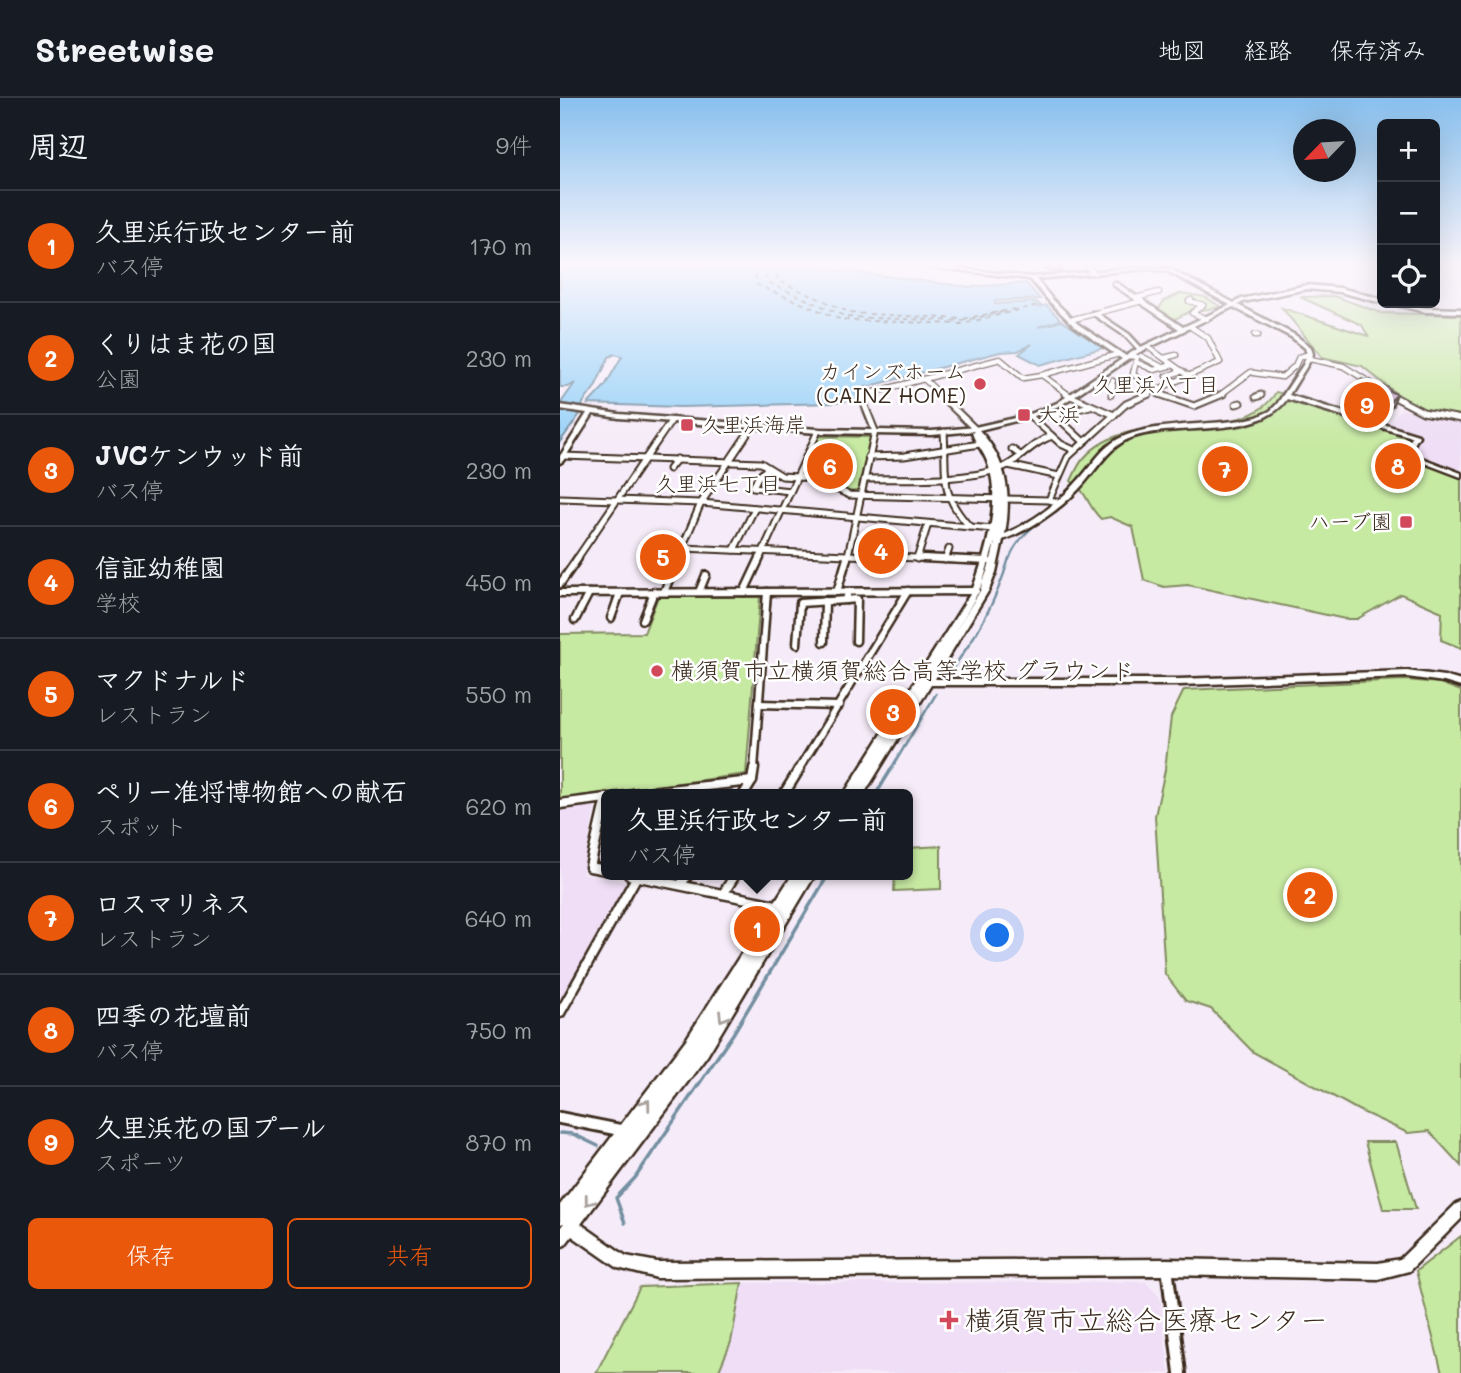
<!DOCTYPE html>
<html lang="ja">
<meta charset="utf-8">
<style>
body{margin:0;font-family:Mali,"Klee One",sans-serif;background:#20242c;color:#f1f3f6}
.controls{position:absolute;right:21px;top:21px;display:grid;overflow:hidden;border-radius:10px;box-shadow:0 7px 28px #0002}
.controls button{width:63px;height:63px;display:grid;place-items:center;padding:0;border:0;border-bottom:2px solid #363941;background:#171b24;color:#f1f3f6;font:35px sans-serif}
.compass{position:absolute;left:733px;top:21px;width:63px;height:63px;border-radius:50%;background:#171b24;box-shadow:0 7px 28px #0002;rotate:245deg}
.you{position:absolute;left:438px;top:838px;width:24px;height:24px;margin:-18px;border:5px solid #fff;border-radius:50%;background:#1a73e8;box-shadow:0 0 0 10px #1a73e833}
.badge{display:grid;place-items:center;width:46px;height:46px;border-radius:50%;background:#ea580c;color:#fff;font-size:23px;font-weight:700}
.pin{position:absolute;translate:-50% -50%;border:4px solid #fff;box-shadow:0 2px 7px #0006}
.popup{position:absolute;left:41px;top:691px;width:312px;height:91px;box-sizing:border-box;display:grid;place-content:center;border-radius:10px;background:#171b24;filter:drop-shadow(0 2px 5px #0005);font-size:23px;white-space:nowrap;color:#9ea1a6}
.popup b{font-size:26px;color:#f1f3f6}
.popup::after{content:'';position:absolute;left:50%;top:100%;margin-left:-14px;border:14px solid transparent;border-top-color:#171b24}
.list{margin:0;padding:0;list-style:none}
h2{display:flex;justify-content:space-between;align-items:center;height:91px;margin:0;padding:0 28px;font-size:30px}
h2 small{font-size:23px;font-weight:400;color:#9ea1a6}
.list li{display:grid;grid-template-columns:46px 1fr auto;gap:21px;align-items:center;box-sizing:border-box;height:112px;padding:0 28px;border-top:2px solid #363941}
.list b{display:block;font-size:26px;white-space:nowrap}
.list p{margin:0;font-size:23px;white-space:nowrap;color:#9ea1a6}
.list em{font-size:23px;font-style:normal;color:#9ea1a6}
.actions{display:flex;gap:14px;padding:21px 28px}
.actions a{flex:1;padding:16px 0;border:2px solid #ea580c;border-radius:10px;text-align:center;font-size:24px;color:#ea580c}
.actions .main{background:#ea580c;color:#fff}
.icon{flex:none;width:38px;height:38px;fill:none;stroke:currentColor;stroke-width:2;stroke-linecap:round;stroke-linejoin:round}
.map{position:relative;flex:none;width:901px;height:1275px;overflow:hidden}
header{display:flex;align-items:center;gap:42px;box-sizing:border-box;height:98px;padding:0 35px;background:#171b24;border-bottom:2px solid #363941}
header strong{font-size:33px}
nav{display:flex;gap:38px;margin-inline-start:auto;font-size:24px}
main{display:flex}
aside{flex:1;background:#171b24}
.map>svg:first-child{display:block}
.built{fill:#efdef5}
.green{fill:#c7eaa3;stroke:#818a60;stroke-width:2}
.water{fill:#98d2f8;stroke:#738fa1;stroke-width:2}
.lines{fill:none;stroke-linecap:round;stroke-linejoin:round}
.stream-far2{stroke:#738fa1;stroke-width:2}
.stream-far1{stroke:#738fa1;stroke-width:2.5}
.stream{stroke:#738fa1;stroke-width:3.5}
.ferry{stroke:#575c5f;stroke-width:2;stroke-dasharray:5 4.5;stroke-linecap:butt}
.street-far4-casing{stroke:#3b2a1e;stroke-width:7}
.street-far3-casing{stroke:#3b2a1e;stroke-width:9}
.street-far2-casing{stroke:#3b2a1e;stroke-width:11}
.street-far1-casing{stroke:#3b2a1e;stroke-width:13}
.street-casing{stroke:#3b2a1e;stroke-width:16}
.secondary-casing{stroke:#3b2a1e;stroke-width:5}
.street-far4{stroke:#fff;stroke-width:4.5}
.street-far3{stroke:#fff;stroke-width:5}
.street-far2{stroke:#fff;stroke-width:6}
.street-far1{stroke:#fff;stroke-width:8}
.street{stroke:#fff;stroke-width:10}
.secondary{fill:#fff;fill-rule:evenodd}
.wall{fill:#c1a4ca;stroke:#3b2a1e;stroke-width:2}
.shaded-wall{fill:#9d86a4;stroke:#3b2a1e;stroke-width:2}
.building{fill:#e0bfeb;stroke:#3b2a1e;stroke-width:2}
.oneway{stroke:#a79f9a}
.poi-dot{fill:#d1495b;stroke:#fff;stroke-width:2.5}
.labels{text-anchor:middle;stroke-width:5;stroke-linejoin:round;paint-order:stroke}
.far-poi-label{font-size:21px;fill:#3b2a1e;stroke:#fff;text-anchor:end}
.far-neighbourhood-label{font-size:21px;fill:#3b2a1e;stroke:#fff}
.poi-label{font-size:24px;fill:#3b2a1e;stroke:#fff;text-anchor:start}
.near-poi-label{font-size:28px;fill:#3b2a1e;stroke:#fff;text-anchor:start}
</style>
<header>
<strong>Streetwise</strong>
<nav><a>地図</a><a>経路</a><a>保存済み</a></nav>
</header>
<main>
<aside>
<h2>周辺<small>9件</small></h2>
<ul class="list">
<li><span class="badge">1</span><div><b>久里浜行政センター前</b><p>バス停</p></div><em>170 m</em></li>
<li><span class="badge">2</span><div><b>くりはま花の国</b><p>公園</p></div><em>230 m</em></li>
<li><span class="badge">3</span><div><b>JVCケンウッド前</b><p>バス停</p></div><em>230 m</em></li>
<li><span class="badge">4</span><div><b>信証幼稚園</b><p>学校</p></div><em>450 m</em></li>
<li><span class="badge">5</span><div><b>マクドナルド</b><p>レストラン</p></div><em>550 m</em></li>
<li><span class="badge">6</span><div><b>ペリー准将博物館への献石</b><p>スポット</p></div><em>620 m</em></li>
<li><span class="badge">7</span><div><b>ロスマリネス</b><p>レストラン</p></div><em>640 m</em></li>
<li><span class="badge">8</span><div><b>四季の花壇前</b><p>バス停</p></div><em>750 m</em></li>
<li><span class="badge">9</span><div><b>久里浜花の国プール</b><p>スポーツ</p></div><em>870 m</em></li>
</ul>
<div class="actions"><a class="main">保存</a><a>共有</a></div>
</aside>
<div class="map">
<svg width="901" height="1275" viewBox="0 0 901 1275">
<rect width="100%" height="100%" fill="#f6ecf9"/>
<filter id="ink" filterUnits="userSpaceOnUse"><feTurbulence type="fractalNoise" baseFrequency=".0143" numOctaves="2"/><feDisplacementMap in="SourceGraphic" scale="14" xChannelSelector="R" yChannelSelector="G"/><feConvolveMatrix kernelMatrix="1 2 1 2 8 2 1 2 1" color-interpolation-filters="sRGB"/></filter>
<g filter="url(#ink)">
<g class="built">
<path d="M841,311l37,9 23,2v52l-51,-18 13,-18 -33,-12z"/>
<path d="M35,708l-13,68 43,8v3l-65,118v-194z"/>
<path d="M586,1184l14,16 9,75h-451l13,-31 11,-59z"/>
</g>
<g class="green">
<path d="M621,195l24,4 16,10 -32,5 -14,7 -17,-9 6,-9z"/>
<path d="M774,198l47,17 80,2v100l-25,-1 -27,-10 -47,-38 -40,-9 -40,-49 86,28 -6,-11 -62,-28z"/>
<path d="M716,294l96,27 41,17 -13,19 61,23v170l-20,-8 1,-28 -41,-18 -44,25h-12l-157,-34 -24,2 -20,-7 -11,-53 -23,-10 -9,2c-15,-15 -12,-25 -30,-38 4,-8 7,-17 13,-23 48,-56 161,-10 192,-66z"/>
<path d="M258,338l52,1 -12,53 -9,4 -49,-19z"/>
<path d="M98,499h102l-14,177 -186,25v-165l84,-1z"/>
<path d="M845,582l35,3 21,8v475l-32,-35 -21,2 -50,-23 -105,-58 -42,-43 -25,-8 -21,-27 -10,-158 10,-46 6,-53 13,-27z"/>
<path d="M381,748v43l-47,2 1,-16h13v-27z"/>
<path d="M805,1044h31l20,67h-33z"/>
<path d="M901,1138v137h-19l-26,-102z"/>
<path d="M182,1185l-11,59 -13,31h-122l44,-86z"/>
</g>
<path class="water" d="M0,167h264l-2,3 147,19 57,-4 14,16 -45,2v3l41,-2 4,3 -2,2 8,-2 15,15 -23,7 24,-6 41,27 -63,17 -21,-11 13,-10 -14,7 -18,1 -145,38 3,9 -23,4 -154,4 -93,-3 17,-18 17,-30 -7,-2 -6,3 -14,30 -12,16 -3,11 -20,28v-38l15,-21 -7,4h-8z"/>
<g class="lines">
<g class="stream-far2">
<path d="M875,176l8,-9"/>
<path d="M449,462c11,-32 42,-43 65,-65"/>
</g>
<g class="stream-far1">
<path d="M389,575c28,-37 47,-71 60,-115"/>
<path d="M331,671l45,-75"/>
</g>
<g class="stream">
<path d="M316,696l16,-26"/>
<path d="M0,1035l13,1 25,12"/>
<path d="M65,1125l-9,-25 19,-20 98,-144 95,-159"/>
</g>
<g class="ferry">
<path d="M194,167l3,20 85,35 120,4 76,-19"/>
<path d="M205,167l2,17 80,35 114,4 42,-9"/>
<path d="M216,167l1,15 74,33 111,6 58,-11"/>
</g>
<defs>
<g id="street-far4">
<path d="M362,167l34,4 3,-4"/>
<path d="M526,167l8,8"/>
<path d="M576,200l23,-6"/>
<path d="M631,202l-2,1 14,4 -11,8 15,6"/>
<path d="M510,222l72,-19"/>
<path d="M695,237h3"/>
<path d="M588,249l41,29"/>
<path d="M571,258l6,1 -4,17 21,16"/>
<path d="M581,258l21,11"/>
<path d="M604,260l12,-3"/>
<path d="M750,261l33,7 36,22"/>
<path d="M576,264l18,8 19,-5"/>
<path d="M694,275l28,4 13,-11 4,-9 11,-3"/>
<path d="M364,281l17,16"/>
<path d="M615,283l-9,-5 16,-5"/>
<path d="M592,293l12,4"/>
<path d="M303,297l137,-36 23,19 19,-3"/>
<path d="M509,297l-27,-20 77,-21"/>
<path d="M551,297l2,-10h-3l3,-4"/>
<path d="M585,297l75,-33 -12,-24 -17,-11"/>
<path d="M660,297l31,-23"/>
</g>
<g id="street-far3">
<path d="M379,296l36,35"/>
<path d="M506,296l48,21"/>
<path d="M599,296l35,12 29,-12"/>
<path d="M829,296l34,18 38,7"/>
<path d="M696,299l5,-2"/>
<path d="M676,306l4,-1"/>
<path d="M483,313l8,5 39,-10"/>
<path d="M495,317l29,27"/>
<path d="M470,318l31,28 13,6"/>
<path d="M384,334c3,43 -6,61 26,95"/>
<path d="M452,351l8,6"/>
<path d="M3,358l198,7 21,13 31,2 36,17 200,5"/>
<path d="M308,359l36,-1 76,-12"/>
<path d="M448,367l51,11"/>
<path d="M208,370l-10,9 -5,10 37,4"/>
<path d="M109,371l8,-10"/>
<path d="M304,381c39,-1 108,3 142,-13 17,-9 27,-24 46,-30"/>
<path d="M0,400l141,5 292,26"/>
<path d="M497,404l-8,-2 19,-43 58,-53 23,-10"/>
<path d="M122,450l282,12"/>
<path d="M174,452l21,-42"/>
<path d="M357,461l11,-35"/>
<path d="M16,462l95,-139"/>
<path d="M117,462l24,-57 51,-76"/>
<path d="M199,462l59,-129"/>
<path d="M287,462l28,-129 -14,-35 9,-2"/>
<path d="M385,462l4,-11"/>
</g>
<g id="street-far2">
<path d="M363,460l65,3"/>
<path d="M0,486l18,-26"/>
<path d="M104,494l14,-34"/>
<path d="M139,494l7,-17"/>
<path d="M184,494l16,-34"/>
<path d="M277,494l10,-34"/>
<path d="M0,495l416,-2"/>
<path d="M287,498l-1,4 11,-1 -1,42"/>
<path d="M51,520l9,-25"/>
<path d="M15,522l14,-27"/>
<path d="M83,522l11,-28"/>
<path d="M264,544l1,-41"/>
<path d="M237,546l3,-41 46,-3"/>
<path d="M199,606l80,2"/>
<path d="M194,671l13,-177"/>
<path d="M239,671l109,-178"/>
</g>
<g id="street-far1">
<path d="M72,696l120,-13"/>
<path d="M184,696l8,-13 2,-13"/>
<path d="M224,696l16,-26"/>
<path d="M46,700l-16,69 16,3"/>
<path d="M0,706l46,-6"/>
<path d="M69,777l152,31"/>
<path d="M120,787l8,-10"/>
<path d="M163,796l12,-19"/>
<path d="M0,915l77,-137"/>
</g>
<g id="street">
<path d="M0,1020l65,13"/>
<path d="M607,1169l13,106"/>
</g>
<g id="secondary">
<path d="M587,169l23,2 64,34 7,-4 66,-14 33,3 42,11v4l-42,-11 -33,-3 -64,13 -5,3 57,30 16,12 2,7 -3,7 -21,34 129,40 1,1 -10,17 52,20v4l-58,-22 -1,-1 10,-17 -125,-38c-29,42 -111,22 -156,39 -24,9 -35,34 -53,52 -20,21 -47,39 -75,50l-7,32 -7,18 -54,89h244l228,-8 37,5 17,5v6l-17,-5 -37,-5 -228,8h-248l-67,109h-20l128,-203c13,-35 29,-87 17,-124 -3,-11 -10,-20 -15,-29l-2,-5 2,-2 -42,4 -114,-2 -199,-15 -26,-4 -30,47 -3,2v-7l27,-43 -27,-4v-4l59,9 199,15 114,2 43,-4 53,-12 29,-12 65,-44 -48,-33 -26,-26 -18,-21 -74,-9 -2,-2 78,9zM587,171l20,2 63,34 -47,22 -66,-44h-4v2l66,44 -38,18 -12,-13 -33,-22h-4v2l33,22 12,13 -11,7 -48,-32 -26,-25 -16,-20zM673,209l58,30 14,11 2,6 -4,11 -26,39 -7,7 -13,6 -14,3c-34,5 -93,3 -123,18 -20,10 -30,31 -45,46 -19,21 -45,39 -70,50 7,-39 2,-74 -26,-104l53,-13 29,-12 77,-52zM435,444c-7,37 -21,59 -40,90l25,-41z"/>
<path d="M828,205h9l28,5 36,1v4l-36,-1z"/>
<path d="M232,777h23l-108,181 -126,168 45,32 31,6 510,-3 211,4 22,-4 56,-55 5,-2v17l-52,52 -31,8 -211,-4 -510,3 -39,-10 -46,-32 -7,9 -5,2v-19l4,-5 -4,1v-19l127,-167z"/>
</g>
</defs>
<use href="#street-far4" class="street-far4-casing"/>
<use href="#street-far3" class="street-far3-casing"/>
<use href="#street-far2" class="street-far2-casing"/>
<use href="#street-far1" class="street-far1-casing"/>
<use href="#street" class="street-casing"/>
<use href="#secondary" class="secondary-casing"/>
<use href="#street-far4" class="street-far4"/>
<use href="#street-far3" class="street-far3"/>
<use href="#street-far2" class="street-far2"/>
<use href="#street-far1" class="street-far1"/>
<use href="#street" class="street"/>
<use href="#secondary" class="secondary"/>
</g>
<g class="wall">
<path d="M486,167h19l-5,7 -14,-2z"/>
<path d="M788,298l44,11 -11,11 -38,-10z"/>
<path d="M654,357l24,17 -21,2 -5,-10z"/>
</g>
<g class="shaded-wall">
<path d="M837,296l-5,13 -11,11 5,-12z"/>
<path d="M680,364l-2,10 -21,2 2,-9z"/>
</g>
<g class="building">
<path d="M801,281l28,9 1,4 7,2 -11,12 -38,-10z"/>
<path d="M654,357l23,1 3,6 -21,3z"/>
</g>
<defs><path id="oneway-chevron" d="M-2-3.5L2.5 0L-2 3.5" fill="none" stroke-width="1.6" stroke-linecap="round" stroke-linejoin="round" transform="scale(1.75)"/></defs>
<g class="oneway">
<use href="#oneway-chevron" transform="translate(163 919) rotate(121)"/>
<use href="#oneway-chevron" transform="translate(86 1006) rotate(-53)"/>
<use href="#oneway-chevron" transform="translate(29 1103) rotate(127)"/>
</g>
</g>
<linearGradient id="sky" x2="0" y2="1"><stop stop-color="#88c0ee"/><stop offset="0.48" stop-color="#fbf6fc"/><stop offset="1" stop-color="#fbf6fc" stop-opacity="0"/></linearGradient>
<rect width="901" height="346" fill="url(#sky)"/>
<g class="poi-dot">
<circle cx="420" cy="286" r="7"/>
<rect x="457" y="310" width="14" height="14" rx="3.5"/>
<rect x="120" y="320" width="14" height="14" rx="3.5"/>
<rect x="839" y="417" width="14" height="14" rx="3.5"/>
<circle cx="97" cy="573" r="7"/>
<path d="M385.5 1211.5h7v7h7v7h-7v7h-7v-7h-7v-7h7z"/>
</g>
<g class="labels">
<g class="far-poi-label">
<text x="406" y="281">カインズホーム<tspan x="406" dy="24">(CAINZ HOME)</tspan></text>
<text x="478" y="324" text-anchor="start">大浜</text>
<text x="141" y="334" text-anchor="start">久里浜海岸</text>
<text x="832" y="431">ハーブ園</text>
</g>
<g class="far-neighbourhood-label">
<text x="596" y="294">久里浜八丁目</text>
<text x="158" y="393">久里浜七丁目</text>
</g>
<g class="poi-label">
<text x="111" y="581">横須賀市立横須賀総合高等学校 グラウンド</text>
</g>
<g class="near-poi-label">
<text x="405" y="1232">横須賀市立総合医療センター</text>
</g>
</g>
</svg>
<div class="controls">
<button>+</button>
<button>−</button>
<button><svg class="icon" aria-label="locate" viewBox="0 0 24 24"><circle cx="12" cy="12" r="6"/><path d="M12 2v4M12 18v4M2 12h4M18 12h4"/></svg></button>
</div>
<svg class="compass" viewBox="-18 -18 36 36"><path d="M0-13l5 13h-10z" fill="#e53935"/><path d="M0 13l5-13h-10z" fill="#9ea1a6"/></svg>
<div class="you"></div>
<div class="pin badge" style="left:197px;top:831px">1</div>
<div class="popup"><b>久里浜行政センター前</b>バス停</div>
<div class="pin badge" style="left:750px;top:797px">2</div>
<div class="pin badge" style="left:333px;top:614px">3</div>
<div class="pin badge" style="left:321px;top:453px">4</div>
<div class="pin badge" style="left:103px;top:459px">5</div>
<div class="pin badge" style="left:270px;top:368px">6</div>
<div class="pin badge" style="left:665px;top:371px">7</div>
<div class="pin badge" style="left:838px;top:368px">8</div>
<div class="pin badge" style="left:807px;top:307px">9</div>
</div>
</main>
